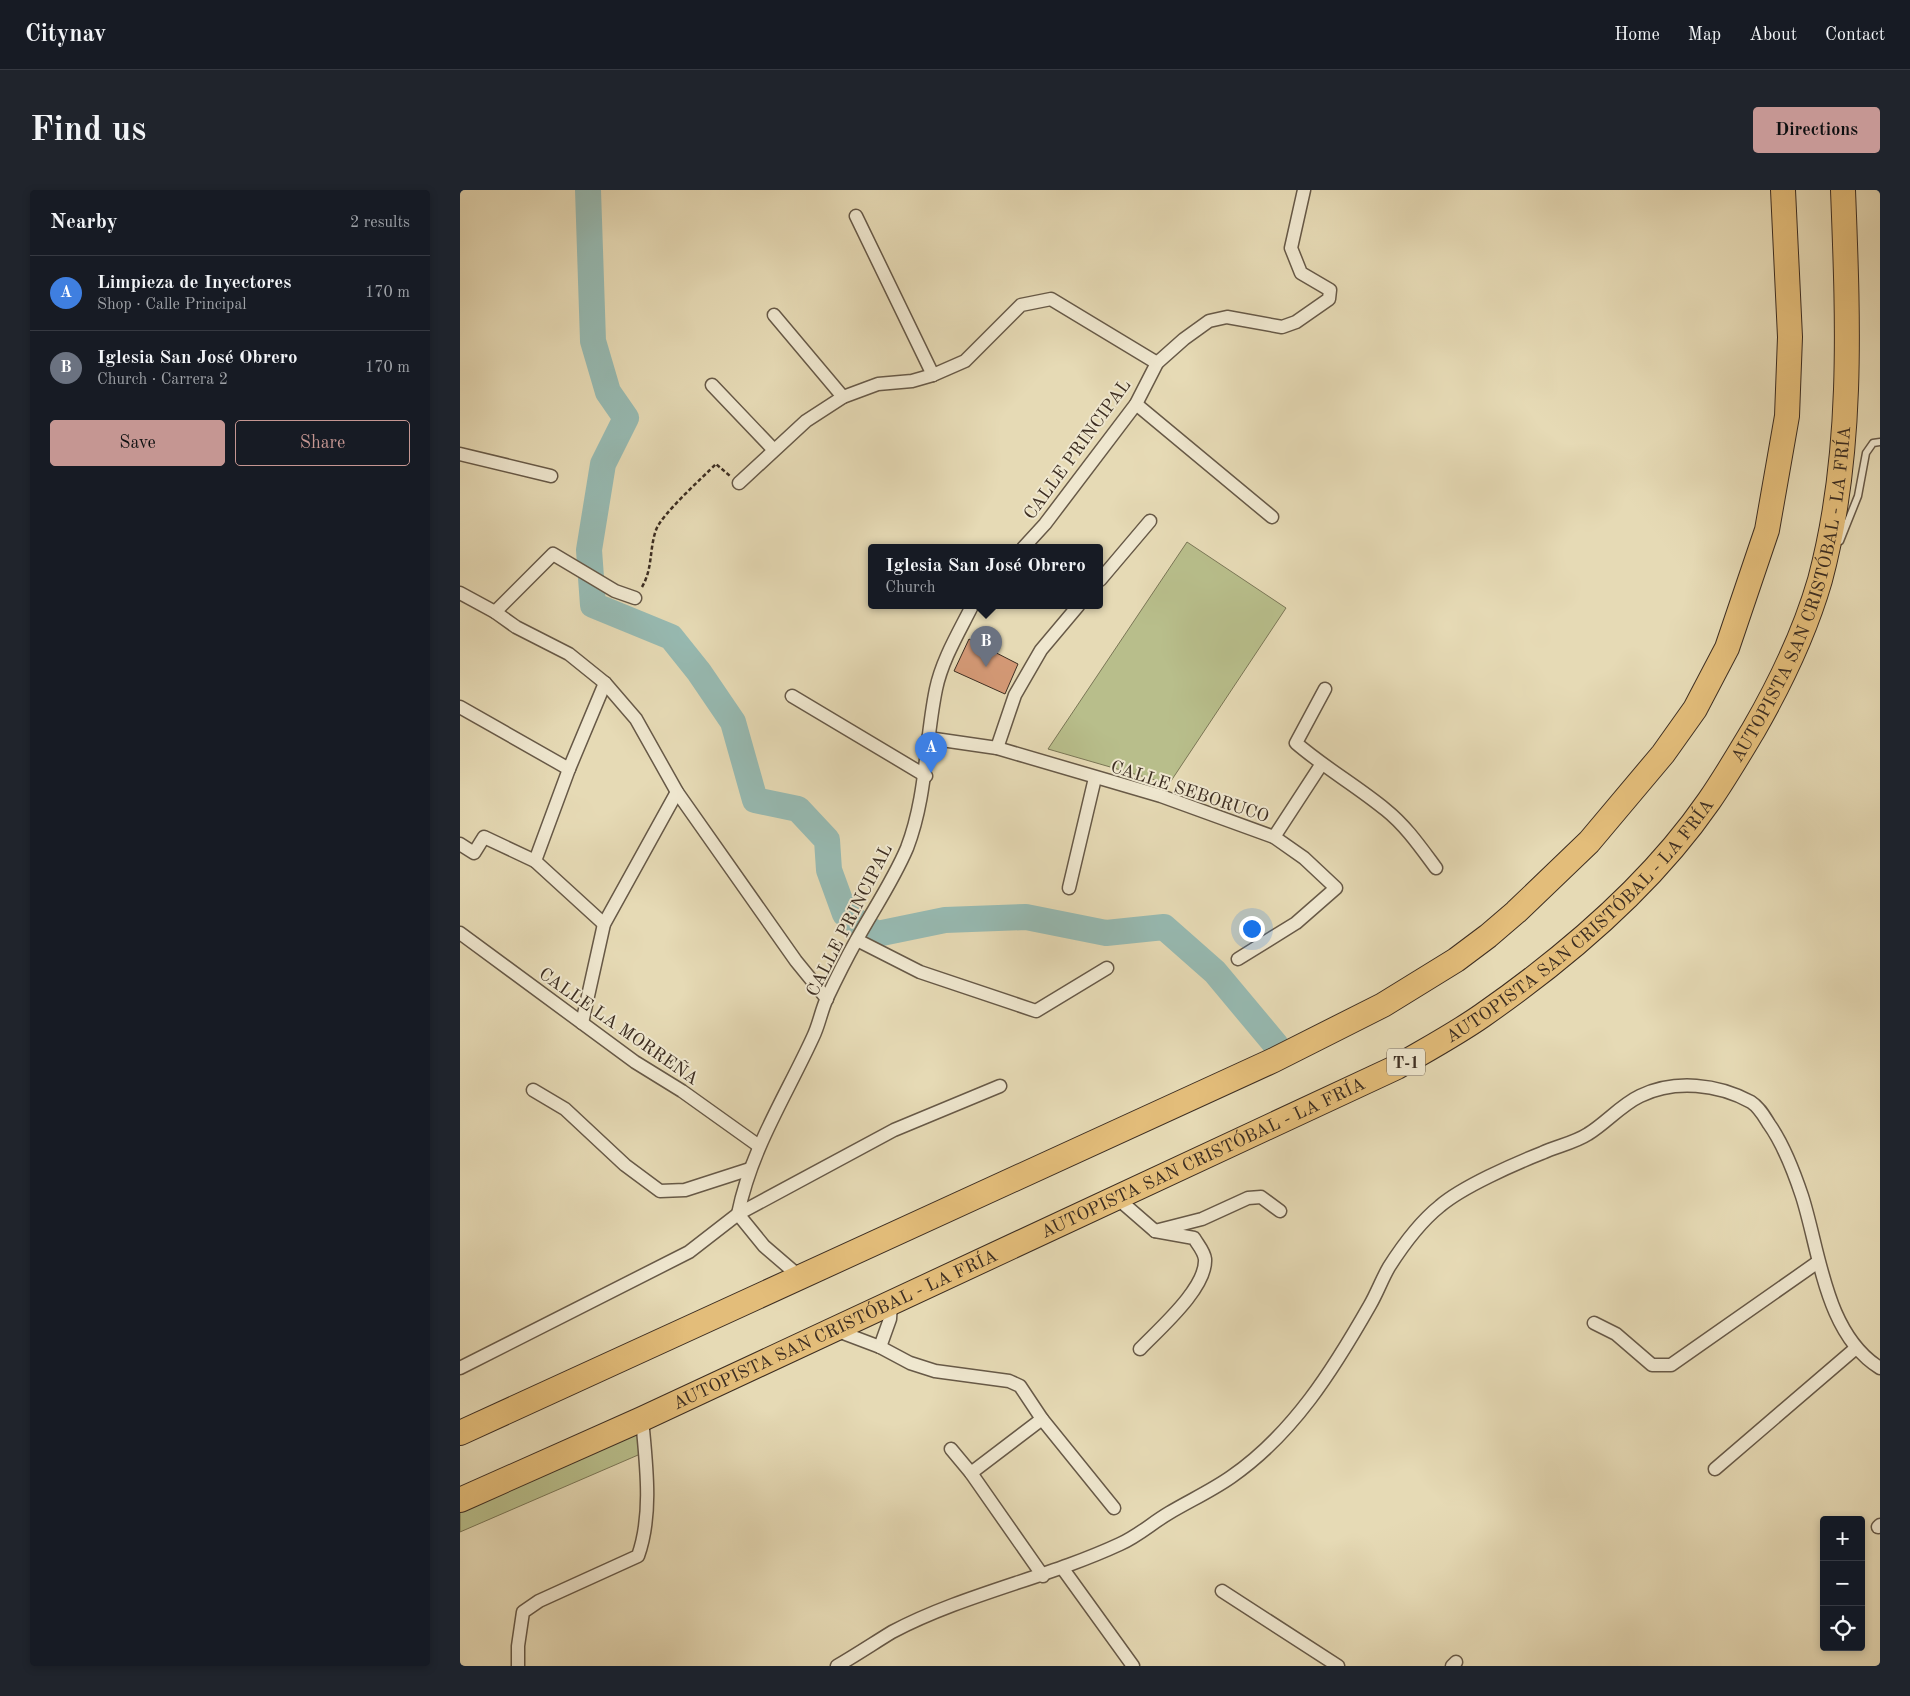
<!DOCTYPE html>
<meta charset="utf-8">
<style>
body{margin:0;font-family:"Old Standard TT",serif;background:#20242c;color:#f1f3f6}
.controls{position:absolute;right:15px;bottom:15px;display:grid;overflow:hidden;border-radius:5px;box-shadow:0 2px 8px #0003}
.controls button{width:45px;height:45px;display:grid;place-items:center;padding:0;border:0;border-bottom:1px solid #363941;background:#171b24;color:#f1f3f6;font:25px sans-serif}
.you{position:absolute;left:791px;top:738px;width:18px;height:18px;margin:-12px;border:4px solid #fff;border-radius:50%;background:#1a73e8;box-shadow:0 0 0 8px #1a73e833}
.badge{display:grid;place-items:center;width:32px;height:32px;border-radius:50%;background:#c59692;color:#fff;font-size:16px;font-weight:700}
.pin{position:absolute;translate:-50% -41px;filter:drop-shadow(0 1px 2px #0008)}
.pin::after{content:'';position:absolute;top:26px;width:18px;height:15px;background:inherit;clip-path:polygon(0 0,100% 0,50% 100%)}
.popup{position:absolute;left:408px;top:354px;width:235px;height:65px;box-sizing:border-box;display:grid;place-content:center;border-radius:5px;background:#171b24;filter:drop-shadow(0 1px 4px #0005);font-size:16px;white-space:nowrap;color:#9ea1a6}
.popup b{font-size:19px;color:#f1f3f6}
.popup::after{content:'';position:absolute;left:50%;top:100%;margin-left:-10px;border:10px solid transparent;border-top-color:#171b24}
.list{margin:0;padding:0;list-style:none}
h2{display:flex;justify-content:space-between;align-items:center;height:65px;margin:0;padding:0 20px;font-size:21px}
h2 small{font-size:16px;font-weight:400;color:#9ea1a6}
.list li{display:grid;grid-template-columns:32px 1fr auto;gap:15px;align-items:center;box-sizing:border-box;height:75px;padding:0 20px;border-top:1px solid #363941}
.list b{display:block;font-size:19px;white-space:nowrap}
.list p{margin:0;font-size:16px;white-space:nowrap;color:#9ea1a6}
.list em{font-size:16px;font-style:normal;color:#9ea1a6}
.actions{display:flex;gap:10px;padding:15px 20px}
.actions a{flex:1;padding:11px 0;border:1px solid #c59692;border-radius:5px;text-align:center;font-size:18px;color:#c59692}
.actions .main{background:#c59692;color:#111}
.icon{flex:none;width:28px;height:28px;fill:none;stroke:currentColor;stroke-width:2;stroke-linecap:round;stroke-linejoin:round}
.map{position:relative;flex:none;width:1420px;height:1476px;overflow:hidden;border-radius:5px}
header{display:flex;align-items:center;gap:30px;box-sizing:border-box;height:70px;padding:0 25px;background:#171b24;border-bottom:1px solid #363941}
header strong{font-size:24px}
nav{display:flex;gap:28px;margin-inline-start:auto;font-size:18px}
.intro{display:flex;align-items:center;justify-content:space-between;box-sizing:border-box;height:120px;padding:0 30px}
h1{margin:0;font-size:35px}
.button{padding:12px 22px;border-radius:5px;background:#c59692;color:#111;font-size:18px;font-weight:700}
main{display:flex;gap:30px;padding:0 30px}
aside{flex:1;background:#171b24;border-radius:5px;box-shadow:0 2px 8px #0003}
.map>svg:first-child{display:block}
.green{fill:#b8be8b;stroke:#7a7656}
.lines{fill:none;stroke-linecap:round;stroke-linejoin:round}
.river{stroke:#97bab2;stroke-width:26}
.building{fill:#d59a77;stroke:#3d2e22}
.lane-casing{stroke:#675947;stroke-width:9}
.street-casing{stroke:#675947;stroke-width:15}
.highway-casing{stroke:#3d2e22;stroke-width:26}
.path{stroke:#3d2e22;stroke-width:2.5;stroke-dasharray:4 2.5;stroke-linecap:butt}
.lane{stroke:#efe7cf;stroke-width:6}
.street{stroke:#efe7cf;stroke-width:12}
.highway{stroke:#e3bd7a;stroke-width:24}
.labels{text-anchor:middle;stroke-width:4;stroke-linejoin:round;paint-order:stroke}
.shield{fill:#efe7cf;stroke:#726656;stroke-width:1}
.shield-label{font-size:16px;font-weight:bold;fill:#3d2e22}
.street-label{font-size:18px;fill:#3d2e22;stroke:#efe7cf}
</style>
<header>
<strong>Citynav</strong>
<nav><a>Home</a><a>Map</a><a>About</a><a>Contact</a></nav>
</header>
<div class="intro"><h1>Find us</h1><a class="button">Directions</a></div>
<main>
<aside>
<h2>Nearby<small>2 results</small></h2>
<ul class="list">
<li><span class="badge" style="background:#3f7fe0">A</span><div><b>Limpieza de Inyectores</b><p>Shop · Calle Principal</p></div><em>170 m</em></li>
<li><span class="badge" style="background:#6b7280">B</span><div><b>Iglesia San José Obrero</b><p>Church · Carrera 2</p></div><em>170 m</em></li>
</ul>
<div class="actions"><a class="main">Save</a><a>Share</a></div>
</aside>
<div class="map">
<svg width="1420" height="1476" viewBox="0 0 1420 1476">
<rect width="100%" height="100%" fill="#e6dab5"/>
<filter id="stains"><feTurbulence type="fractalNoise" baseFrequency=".004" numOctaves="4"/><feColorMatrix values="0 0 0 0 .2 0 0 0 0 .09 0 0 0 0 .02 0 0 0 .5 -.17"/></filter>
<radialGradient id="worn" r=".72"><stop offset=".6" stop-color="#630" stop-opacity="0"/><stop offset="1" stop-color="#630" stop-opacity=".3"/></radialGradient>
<g class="green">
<path d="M727,352l99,66 -117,176 -121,-35z"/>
<path d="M182,1229l3,33 -185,80v-32z"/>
</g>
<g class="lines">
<path class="river" d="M128,0l5,151 15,51 18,26 -23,46 -14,86 4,55 78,32 28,35 34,50 22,78 43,9 29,31 2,30 16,44 32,20 68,-14 81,-3 80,16 58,-6 51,45 61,73"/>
</g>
<path class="building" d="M509,449l49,25 -13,30 -51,-23z"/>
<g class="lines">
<defs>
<path id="lane" d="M1380,351l18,-45 8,-43 7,-10 7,-1"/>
<g id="street">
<path d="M396,26l77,159"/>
<path d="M314,125l69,82"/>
<path d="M252,195l61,64"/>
<path d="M676,214l136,113"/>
<path d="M0,264l91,22"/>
<path d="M279,293l67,-62 37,-24 35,-13 34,-3 21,-6 32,-14 56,-56 30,-6 106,64"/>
<path d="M563,358l22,-24 91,-120 21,-41 27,-24 25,-18 18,-4 55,10 14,-5 33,-23 1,-9 -29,-17 -10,-25 13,-58"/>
<path d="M640,390l50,-59"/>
<path d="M0,403l35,19 21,15 53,27 36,29 31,36 41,73 119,169 31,38"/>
<path d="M35,422l58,-58 62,37 20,7"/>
<path d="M865,499l-29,54c29,25 61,43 90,67 20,16 35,38 50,58"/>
<path d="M332,506l134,80"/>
<path d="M0,517l109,62"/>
<path d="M468,548l69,10 164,48 113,41 30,21 32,30 -40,35 -58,36"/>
<path d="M537,558l18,-53 26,-45 37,-44"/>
<path d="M814,647l47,-72"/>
<path d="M0,654l14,9 10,-16 51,24"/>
<path d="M609,698l26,-110"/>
<path d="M144,734l-69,-63 34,-92 36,-86"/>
<path d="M0,743l175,129 47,29 77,55"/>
<path d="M397,750l63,32 116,39 71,-43"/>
<path d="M122,833l22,-99 73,-132"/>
<path d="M73,900l32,19 60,56 35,26 25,-1 65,-21"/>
<path d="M657,1008l38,33 39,7c4,7 10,13 11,21 2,29 -46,70 -65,90"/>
<path d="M278,1024c13,-65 48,-118 75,-177 6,-12 8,-26 14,-39 9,-19 19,-39 29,-57 17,-31 37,-60 51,-93 20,-52 18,-106 29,-159 6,-29 23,-57 36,-83"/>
<path d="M278,1024l26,32 36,31"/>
<path d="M695,1041l47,-12 46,-21 13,-1 19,14"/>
<path d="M1134,1133l22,11 36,31h19l147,-103"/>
<path d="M375,1140l45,17 30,16 25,8 74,10 11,5 22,33"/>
<path d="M420,1157l10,-28 1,-16"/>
<path d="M0,1178l229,-116 49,-38 156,-84 106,-44"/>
<path d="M491,1259l20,24 72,103"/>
<path d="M1255,1279l141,-121"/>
<path d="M511,1283l71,-54 72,89"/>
<path d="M1418,1337l2,-2"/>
<path d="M603,1379l70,97"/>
<path d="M762,1401l116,75"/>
<path d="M58,1476v-20l5,-34 16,-11 99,-45c15,-42 8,-93 4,-137"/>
<path d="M377,1476c19,-11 37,-23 55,-34 72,-38 155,-54 228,-88 18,-8 32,-21 49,-31 20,-12 42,-22 62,-36 62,-43 102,-107 139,-172 7,-12 12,-26 19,-38 14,-22 31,-45 51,-61 22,-19 74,-42 102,-53 15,-7 32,-10 46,-19 18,-11 33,-29 52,-38 35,-17 78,-12 111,6 8,5 13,14 18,22 15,21 25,48 33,72 18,56 23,138 78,172"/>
<path d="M992,1476l4,-4"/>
</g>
<g id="highway">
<path d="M0,1243l814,-373 109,-55 73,-45 32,-24 28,-24 73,-70 74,-88 32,-45 32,-61 40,-118 20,-114 3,-79 -7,-147"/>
<path id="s1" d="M0,1310l182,-81 755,-352c29,-17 59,-33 86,-52 83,-58 168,-130 226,-214 16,-23 30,-47 45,-72 27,-47 51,-97 66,-149 34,-127 28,-261 23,-390"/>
</g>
</defs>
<use href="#lane" class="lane-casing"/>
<use href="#street" class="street-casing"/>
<use href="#highway" class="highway-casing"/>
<path class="path" d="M182,397c11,-19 7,-37 14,-57 5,-15 47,-53 60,-66l14,12"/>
<use href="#lane" class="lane"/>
<use href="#street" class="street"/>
<use href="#highway" class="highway"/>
</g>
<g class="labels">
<rect class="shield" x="927" y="858.5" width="38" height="27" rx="4"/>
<g class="shield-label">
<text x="946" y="878">T-1</text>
</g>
<g class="street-label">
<text transform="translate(617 259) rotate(-54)" y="6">CALLE PRINCIPAL</text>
<text dy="6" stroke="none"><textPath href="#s1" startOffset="1672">AUTOPISTA SAN CRISTÓBAL - LA FRÍA</textPath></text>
<text transform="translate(730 601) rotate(18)" y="6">CALLE SEBORUCO</text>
<text dy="6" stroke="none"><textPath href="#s1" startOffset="1268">AUTOPISTA SAN CRISTÓBAL - LA FRÍA</textPath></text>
<text transform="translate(389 730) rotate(-63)" y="6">CALLE PRINCIPAL</text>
<text transform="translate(159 836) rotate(35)" y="6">CALLE LA MORREÑA</text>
<text dy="6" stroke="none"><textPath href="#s1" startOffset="818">AUTOPISTA SAN CRISTÓBAL - LA FRÍA</textPath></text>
<text dy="6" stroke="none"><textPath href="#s1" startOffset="412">AUTOPISTA SAN CRISTÓBAL - LA FRÍA</textPath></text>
</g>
</g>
<rect width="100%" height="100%" filter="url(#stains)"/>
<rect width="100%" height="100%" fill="url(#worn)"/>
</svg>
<div class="controls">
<button>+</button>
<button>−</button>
<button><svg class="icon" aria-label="locate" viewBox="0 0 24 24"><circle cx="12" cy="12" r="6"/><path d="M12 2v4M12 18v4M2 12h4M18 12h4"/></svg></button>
</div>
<div class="you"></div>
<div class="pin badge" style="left:471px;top:583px;background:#3f7fe0">A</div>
<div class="pin badge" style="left:526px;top:477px;background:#6b7280">B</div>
<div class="popup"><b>Iglesia San José Obrero</b>Church</div>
</div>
</main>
